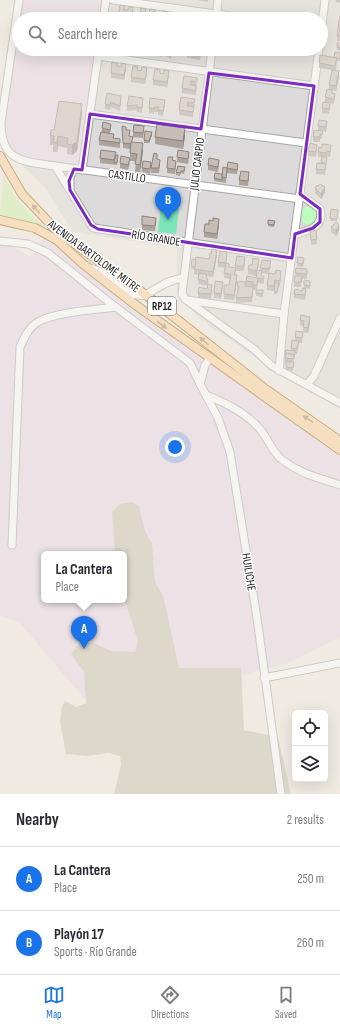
<!DOCTYPE html>
<meta charset="utf-8">
<style>
body{margin:0;font-family:"Sofia Sans Condensed",sans-serif;background:#f7f7f7;color:#2b2b33}
.controls{position:absolute;right:12px;bottom:12px;display:grid;overflow:hidden;border-radius:6px;box-shadow:0 4px 16px #0002}
.controls button{width:36px;height:36px;display:grid;place-items:center;padding:0;border:0;border-bottom:1px solid #e1e1e2;background:#fff;color:#2b2b33;font:20px sans-serif}
.you{position:absolute;left:175px;top:447px;width:14px;height:14px;margin:-10px;border:3px solid #fff;border-radius:50%;background:#1a73e8;box-shadow:0 0 0 6px #1a73e833}
.badge{display:grid;place-items:center;width:26px;height:26px;border-radius:50%;background:#1a73e8;color:#fff;font-size:13px;font-weight:700}
.pin{position:absolute;translate:-50% -33px;filter:drop-shadow(0 1px 2px #0008)}
.pin::after{content:'';position:absolute;top:21px;width:14px;height:12px;background:inherit;clip-path:polygon(0 0,100% 0,50% 100%)}
.popup{position:absolute;left:41px;top:551px;width:86px;height:52px;box-sizing:border-box;display:grid;place-content:center;border-radius:6px;background:#fff;filter:drop-shadow(0 1px 3px #0005);font-size:13px;white-space:nowrap;color:#7c7c81}
.popup b{font-size:15px;color:#2b2b33}
.popup::after{content:'';position:absolute;left:50%;top:100%;margin-left:-8px;border:8px solid transparent;border-top-color:#fff}
.list{margin:0;padding:0;list-style:none}
h2{display:flex;justify-content:space-between;align-items:center;height:52px;margin:0;padding:0 16px;font-size:17px}
h2 small{font-size:13px;font-weight:400;color:#7c7c81}
.list li{display:grid;grid-template-columns:26px 1fr auto;gap:12px;align-items:center;box-sizing:border-box;height:64px;padding:0 16px;border-top:1px solid #e1e1e2}
.list b{display:block;font-size:15px;white-space:nowrap}
.list p{margin:0;font-size:13px;white-space:nowrap;color:#7c7c81}
.list em{font-size:13px;font-style:normal;color:#7c7c81}
.icon{flex:none;width:22px;height:22px;fill:none;stroke:currentColor;stroke-width:2;stroke-linecap:round;stroke-linejoin:round}
.map{position:relative;flex:none;width:340px;height:794px;overflow:hidden}
.search{position:absolute;background:#fff;box-shadow:0 4px 16px #0002;left:12px;right:12px;top:12px;height:44px;display:flex;align-items:center;gap:10px;box-sizing:border-box;padding:0 14px;border-radius:22px;color:#7c7c81;font-size:15px}
.sheet{height:180px;background:#fff}
nav{display:flex;justify-content:space-around;align-items:center;box-sizing:border-box;height:56px;border-top:1px solid #e1e1e2;background:#fff;font-size:11px;color:#7c7c81}
nav a{display:grid;justify-items:center;gap:2px}
nav .on{color:#1a73e8}
.map>svg:first-child{display:block}
.residential{fill:#dcdada;fill-rule:evenodd}
.industrial{fill:#e9d4e6;fill-rule:evenodd}
.construction{fill:#c5c4ae}
.grass{fill:#caeea5}
.park{fill:#bcfdc0}
.pitch{fill:#7be4b9}
.lines{fill:none;stroke-linecap:round;stroke-linejoin:round}
.minor-casing{stroke:#a5a5a5;stroke-width:9}
.major-casing{stroke:#976100;stroke-width:10}
.minor{stroke:#fff;stroke-width:7}
.major{stroke:#ffd098;stroke-width:8}
.wall{fill:#aca39d}
.shaded-wall{fill:#8c847f}
.building{fill:#c8bdb6;stroke:#8c847f}
.oneway{fill:#9a8061}
.marked{fill:none;stroke:#7b2cbf;stroke-width:3;stroke-linejoin:round}
.labels{text-anchor:middle;stroke-width:3;stroke-linejoin:round;paint-order:stroke}
.shield{fill:#fff;stroke:#626262;stroke-width:1}
.shield-label{font-size:11px;font-weight:bold;fill:#1e1e1e}
.street-label{font-size:12px;fill:#1e1e1e;stroke:#fff}
</style>
<div class="map">
<svg width="340" height="794" viewBox="0 0 340 794">
<rect width="100%" height="100%" fill="#efebe3"/>
<path class="residential" d="M18,0h322v409l-68,-40 -72,-50 -23,-27v-44l-104,-16 -28,-44 -45,-44v-42l5,-18zM19,19h302v30h-302z"/>
<g class="industrial">
<path d="M19,0h87l-3,19h-84v30h80l-17,121 -66,-12 -14,-18z"/>
<path d="M47,233l36,31 257,186v187l-55,27 -189,48 -77,-90 -19,-6v-377l30,18zM44,554h80v46h-80z"/>
</g>
<path class="construction" d="M133,502l6,4 6,25 7,13 3,38 8,14 16,72h62l3,62 34,7 13,57h-177l7,-29 -1,-9 -11,-3 -22,3 -21,-2 -6,-32 2,-16 3,-5 11,6 10,-4 -2,-31 -13,-18 9,-11h14l17,8 24,1 3,-11 -14,-44v-43h-9l-3,-42 8,-8z"/>
<path class="grass" d="M4,175c8,22 22,35 39,51l-43,-10z"/>
<path class="park" d="M310,205l5,3 1,7 -1,10c-6,2 -9,0 -13,-5l1,-11z"/>
<path class="pitch" d="M161,206l18,3 -3,25 -18,-2z"/>
<g class="lines">
<defs>
<g id="minor">
<path d="M19,0l-18,123c0,39 22,38 54,43l245,33"/>
<path d="M113,0l140,19"/>
<path d="M103,19l3,-19"/>
<path d="M216,19l2,-19"/>
<path d="M321,32l4,-32"/>
<path d="M212,49l-30,245 3,5 70,51 17,16 68,37"/>
<path d="M98,56l216,30"/>
<path d="M90,114l216,29"/>
<path d="M55,166l36,59 3,3 198,30"/>
<path d="M82,170l17,-121"/>
<path d="M70,189v-12l4,-8"/>
<path d="M295,234c13,-3 30,-7 25,-25l-20,-15"/>
<path d="M0,241l28,3 20,9 61,49 81,61 10,21"/>
<path d="M90,268c20,4 34,32 55,27 5,-2 9,-6 14,-8 7,-5 14,-7 23,-9"/>
<path d="M187,300l97,14"/>
<path d="M210,358l-5,7 -5,19 18,34 12,34 27,166 24,176"/>
<path d="M279,371l5,-57 35,-265"/>
<path d="M307,384l7,-8 26,-58"/>
<path d="M206,395c18,7 41,19 54,34 8,10 12,22 21,30 21,16 36,18 59,26"/>
<path d="M12,545l8,-198c4,-9 9,-20 18,-25 17,-10 57,-12 77,-15"/>
<path d="M264,678l76,-15"/>
</g>
<g id="major">
<path d="M0,156l22,38 35,37 89,64 118,93 76,53"/>
<path d="M0,220l35,8 22,12 26,24 54,42 203,144"/>
</g>
</defs>
<use href="#minor" class="minor-casing"/>
<use href="#major" class="major-casing"/>
<use href="#minor" class="minor"/>
<use href="#major" class="major"/>
</g>
<g class="wall">
<path d="M196,0h12v2z"/>
<path d="M336,0h4v3l-4,-1z"/>
<path d="M125,10l8,2 -1,7h-14v-3z"/>
<path d="M340,11v30h-3z"/>
<path d="M340,43v7h-3v-3z"/>
<path d="M113,49h15l-1,5 -8,-5 -1,3 -5,-1z"/>
<path d="M135,49h16l-1,7 -9,-4v2h-6z"/>
<path d="M157,49h16l-2,10 -8,-5 -1,3 -5,-1z"/>
<path d="M187,49h15l-2,11 -13,-2z"/>
<path d="M340,53v8h-3l-1,9 3,6 -3,15 -5,-1 4,9 -1,5 -9,-2v-5l4,-7v-5l3,-15 -13,-2v-5l15,-6z"/>
<path d="M126,69l-2,11 -13,-2v-5z"/>
<path d="M138,70l9,3 -2,11 -14,-2v-5z"/>
<path d="M160,73l9,3 -2,11 -14,-2v-5z"/>
<path d="M184,76l13,7v4h-1v8l-14,-2v-5z"/>
<path d="M107,93l14,8 -1,10 -9,-4 -1,3 -5,-1v-5z"/>
<path d="M181,97l14,7 -1,4 -1,9 -14,-2v-5z"/>
<path d="M150,98l15,7 -2,11 -5,-1v-3h-4v2l-5,-1v-5z"/>
<path d="M143,103l-1,10 -5,-1v-2l-10,1v-5z"/>
<path d="M322,108h8l-1,6 -7,-1z"/>
<path d="M82,114l-5,37 -5,4 -5,-1v-6l-9,-2 -1,6h-4v-7h-3v-10l4,-5z"/>
<path d="M122,126l4,4 6,12 11,9 -3,21h-5l1,-11h-6v-12l-7,-1z"/>
<path d="M318,126h9l-1,6 -3,-1 -1,8h-2v3h-7v-5l5,-7z"/>
<path d="M102,128l9,1 -1,4 4,5 6,1v9l-21,-3v-5l3,-8z"/>
<path d="M144,131l-1,7 -10,-1v-5z"/>
<path d="M152,135l-3,8h-5v-3z"/>
<path d="M185,136l-2,13 -28,-5v-7z"/>
<path d="M317,149l-1,8 -8,-1v-5z"/>
<path d="M331,150l-1,7 -3,-1v3l-2,16 -9,-1v-5l5,-6 1,-6h-4v-5z"/>
<path d="M116,155l2,2 -1,8 -17,-2v-5z"/>
<path d="M177,157h12l-1,7 -11,-2z"/>
<path d="M157,159l3,6 -1,8h-8v-5z"/>
<path d="M173,160l3,5 -1,9 -8,-1v-5z"/>
<path d="M120,163h10l-2,7 -8,-2z"/>
<path d="M208,165h11l-1,7 -10,-2z"/>
<path d="M151,167l-1,7 -8,-2v-4z"/>
<path d="M223,167l15,2 -1,5 -10,-1 -1,10 -12,-2v-3l8,-4z"/>
<path d="M185,170l-1,4 -3,-1 -1,3 -4,-1v-3z"/>
<path d="M249,177l-1,9 -9,-1v-5z"/>
<path d="M315,188l10,4 -4,7 -6,-6z"/>
<path d="M331,209l7,1 -1,11h-7z"/>
<path d="M268,220l7,1 -1,6 -6,-1z"/>
<path d="M156,223l-1,8 -13,-1v-5z"/>
<path d="M209,224h10l-2,15 -13,-2v-5z"/>
<path d="M331,227l8,3 -3,6 -5,-4z"/>
<path d="M310,231l7,8v5l-6,1z"/>
<path d="M217,255l-4,22 -6,-1 1,9 4,5 -1,9 -13,-2v-4l9,-4 1,-3 -10,-2 1,-9 -5,-1v-5h-3v-3l5,-6 13,-1z"/>
<path d="M227,257l-1,6 3,4 6,1v-2l10,-4 -1,9h-8l-1,4 2,5 -3,20 -10,-1v-14h5l1,-6 -6,-1 1,-10 -7,-1v-5z"/>
<path d="M304,261l-1,6 -6,-1v-3z"/>
<path d="M259,264l-1,6h2v-2l11,-2 -2,7 12,3 -1,10h-1l-2,8h-3v-3l-7,-1v-5l1,-11 -6,-1v3h2v8l-6,-1 -1,7 6,2v5l-7,-1v-6h-3l-1,12 -16,1v-5l2,-7h-1v-5l16,1 -7,-1v-5l10,-3v-2l-8,-2v-5l4,-4z"/>
<path d="M295,273l12,1v5h-5l-1,8h-7z"/>
<path d="M310,283v6l-6,-1v-3z"/>
<path d="M223,287l-2,12 -7,-1v-5z"/>
<path d="M302,291l4,3 -1,6 -11,-2v-4z"/>
<path d="M300,320l10,2 -2,11 -5,-1 -1,11h-3l-2,11h-2v3h-1l-1,14 -7,-1v-7h-1v-10l6,-2v-3l4,-8v-3l8,-5v-6l-3,-1z"/>
</g>
<g class="shaded-wall">
<path d="M126,64v5l-2,11v-5z"/>
<path d="M147,68v5l-2,11v-5z"/>
<path d="M169,71v5l-2,11v-5z"/>
<path d="M339,71v5l-3,15v-5z"/>
<path d="M82,104v10l-5,37 -5,4v-10z"/>
<path d="M185,128v8l-2,13v-8z"/>
<path d="M152,132v3l-3,8v-2z"/>
<path d="M58,136v10l-1,6v-9z"/>
<path d="M143,143v8l-3,21v-7z"/>
<path d="M325,187v5l-4,7v-5z"/>
<path d="M219,219v5l-2,15v-5z"/>
<path d="M339,225v5l-3,6v-5z"/>
<path d="M217,250v5l-4,22v-5z"/>
<path d="M237,275v5l-3,20v-5z"/>
<path d="M310,317v5l-2,11v-5z"/>
</g>
<g class="building">
<path d="M120,5l5,1 -1,4h4v-3h5l-1,11 -14,-2z"/>
<path d="M141,8l5,1 -1,3 4,1 1,-4 5,1 -2,9h-14z"/>
<path d="M163,11l5,1v3l3,1 1,-4 5,1 -1,6h-14z"/>
<path d="M339,20h1v16h-3z"/>
<path d="M337,43h3v5l-3,-1z"/>
<path d="M157,49h15l-1,5 -8,-5 -1,3 -5,-1z"/>
<path d="M187,49h8l6,1 -1,5 -13,-2z"/>
<path d="M335,52l5,1v6l-6,-2z"/>
<path d="M320,55l17,3 -2,8 -16,-3z"/>
<path d="M112,62l5,1v3h2l2,1v-4l5,1 -2,11 -13,-2z"/>
<path d="M133,66l5,1 -1,3 4,1 1,-4 5,1 -2,11 -14,-2z"/>
<path d="M155,69l5,1v3l3,1 1,-4 5,1 -2,11 -14,-2z"/>
<path d="M332,70l7,1 -3,15 -7,-1z"/>
<path d="M184,76l13,2v4l-6,-1 -1,4 6,1v5l-14,-3z"/>
<path d="M327,89l5,1v3l3,1 -1,5 -9,-2z"/>
<path d="M107,93l14,3 -1,10 -9,-4 -1,3 -5,-1z"/>
<path d="M129,96l14,2 -1,10 -5,-1v-2l-10,1z"/>
<path d="M181,97l14,2 -1,4 -6,-1 -1,4 7,1 -1,5 -14,-2z"/>
<path d="M150,98l15,2 -2,11 -5,-1 1,-3h-5v2l-5,-1z"/>
<path d="M59,101l23,3 -5,38 -5,3 -5,-1 1,-6 -10,-2 -1,7 -4,-1 1,-6 -4,-1 1,-5h3z"/>
<path d="M323,102l7,1 -1,6 -7,-1z"/>
<path d="M319,120l8,1 -1,6 -8,-1z"/>
<path d="M103,122l8,2 -1,6 -8,-2z"/>
<path d="M157,124l28,4 -2,13 -28,-4z"/>
<path d="M134,125l10,1 -1,7 -10,-1z"/>
<path d="M122,126l4,1v3h4l-1,6 4,1 -2,7 -8,-1z"/>
<path d="M314,130l9,1 -1,3h-2v3h-7z"/>
<path d="M145,131l7,1 -3,9 -5,-1z"/>
<path d="M101,132l13,2 -1,4 7,1v4l-21,-3z"/>
<path d="M131,142l12,1 -3,22 -5,-1 2,-10 -7,-1z"/>
<path d="M310,143l7,2 -1,7 -8,-1z"/>
<path d="M322,144l9,1 -1,7 -3,-1 -1,2 -8,-1 1,-5 3,1z"/>
<path d="M101,150l15,2 -2,8 -14,-2z"/>
<path d="M178,150l11,2 -1,7 -11,-2z"/>
<path d="M154,153l3,1v5l3,1 -1,8h-8z"/>
<path d="M116,155h2l-1,8 -3,-1z"/>
<path d="M121,156l9,2 -2,7 -8,-2z"/>
<path d="M322,156l5,1 -1,7 -5,-2z"/>
<path d="M168,157h5l-1,3 4,1 -1,8 -8,-1z"/>
<path d="M209,158l10,2 -1,7 -10,-2z"/>
<path d="M143,161l8,1 -1,7 -8,-1z"/>
<path d="M228,162l10,2 -1,6 -10,-2z"/>
<path d="M317,163l9,1 -1,6 -9,-1z"/>
<path d="M178,166l7,1 -1,4h-3l-1,2 -4,-1z"/>
<path d="M223,167l4,1 -1,10 -4,-1z"/>
<path d="M241,171l8,1 -1,9 -9,-1z"/>
<path d="M215,173l7,1v6l-8,-2z"/>
<path d="M320,184l5,3 -4,7 -6,-6 2,-3 1,1z"/>
<path d="M331,209l7,1 -1,9 -7,-1z"/>
<path d="M142,216l14,2 -1,8 -13,-1z"/>
<path d="M213,218l6,1 -2,15 -13,-2 1,-8h4v-4l4,1z"/>
<path d="M268,220l7,1 -1,4 -6,-1z"/>
<path d="M336,222l3,3 -3,6 -5,-4z"/>
<path d="M316,230l1,9 -6,1 -1,-9z"/>
<path d="M212,249l5,1 -4,22 -19,-3 2,-12 13,2 1,-6 1,1z"/>
<path d="M220,251l7,1 -1,11 -8,-1z"/>
<path d="M237,256l8,1 -1,9h-9z"/>
<path d="M298,257l6,1 -1,6 -6,-1z"/>
<path d="M253,258l6,1 -2,11 5,1 -1,5h3v3l-8,-1 1,-7 -9,-2 1,-4h3z"/>
<path d="M192,259l4,1 -1,7 -4,-1z"/>
<path d="M262,260l9,1 -2,8 -9,-1z"/>
<path d="M226,263l3,1v3l7,1 -2,7h3l-3,20 -10,-1v-9h5l2,-11 -7,-1z"/>
<path d="M296,268l11,1v5l-12,-1z"/>
<path d="M276,270l5,1 -1,10 -5,-1 -1,6 -7,-1 2,-12 6,1z"/>
<path d="M199,273l7,1 2,8 -10,-3z"/>
<path d="M247,276l11,2 -1,7h-4v-3l-7,-1z"/>
<path d="M295,276h7l-1,6h-7z"/>
<path d="M304,280l6,1v5l-6,-1z"/>
<path d="M215,281l8,1 -2,12 -7,-1z"/>
<path d="M238,281l8,1 -1,4 8,1 -1,10 -16,1 3,-12h-2z"/>
<path d="M275,283h4l-2,9 -3,-1z"/>
<path d="M208,284l4,1 -1,9 -13,-1 1,-6 8,2z"/>
<path d="M303,288l3,1 -1,6 -11,-1 1,-5 7,2z"/>
<path d="M256,290h7v4l-7,-1z"/>
<path d="M301,315l9,2 -2,11 -5,-1 1,-6 -4,-1z"/>
<path d="M296,331l7,1 -1,6 -7,-1z"/>
<path d="M292,340l7,1 -2,8 -6,-1z"/>
<path d="M286,350l9,1v4l-10,-2z"/>
<path d="M286,353l8,2v4l-9,-1z"/>
<path d="M286,361l8,1 -1,6 -7,-1z"/>
</g>
<defs><path id="oneway-solid" d="M-6-.8H1V-3.2L6.5 0L1 3.2V.8H-6Z"/></defs>
<g class="oneway">
<use href="#oneway-solid" transform="translate(36 209) rotate(-131)"/>
<use href="#oneway-solid" transform="translate(162 325) rotate(36)"/>
<use href="#oneway-solid" transform="translate(204 341) rotate(-139)"/>
<use href="#oneway-solid" transform="translate(308 419) rotate(-145)"/>
</g>
<path d="M0 0H340V794H0ZM209,73l105,13 -14,108 20,15v13l-7,6 -18,6 -3,24 -194,-29 -7,-4 -21,-35 -1,-9 5,-12 8,1 8,-56 111,15z" fill="#efebe3" fill-opacity=".55" fill-rule="evenodd"/>
<path class="marked" d="M209,73l105,13 -14,108 20,15v13l-7,6 -18,6 -3,24 -194,-29 -7,-4 -21,-35 -1,-9 5,-12 8,1 8,-56 111,15z"/>
<g class="labels">
<rect class="shield" x="148" y="297" width="28" height="18" rx="3"/>
<g class="shield-label">
<text x="162" y="310">RP12</text>
</g>
<g class="street-label">
<text transform="translate(197 164) rotate(-83)" y="4">JULIO CARPIO</text>
<text transform="translate(127 176) rotate(8)" y="4">CASTILLO</text>
<text transform="translate(156 238) rotate(9)" y="4">RÍO GRANDE</text>
<text transform="translate(94 256) rotate(37)" y="4">AVENIDA BARTOLOMÉ MITRE</text>
<text transform="translate(249 572) rotate(81)" y="4">HUILICHE</text>
</g>
</g>
</svg>
<div class="controls">
<button><svg class="icon" aria-label="locate" viewBox="0 0 24 24"><circle cx="12" cy="12" r="6"/><path d="M12 2v4M12 18v4M2 12h4M18 12h4"/></svg></button>
<button><svg class="icon" aria-label="layers" viewBox="0 0 24 24"><path d="M12 4l9 5-9 5-9-5zM3 14l9 5 9-5"/></svg></button>
</div>
<div class="you"></div>
<div class="pin badge" style="left:84px;top:649px">A</div>
<div class="popup"><b>La Cantera</b>Place</div>
<div class="pin badge" style="left:168px;top:220px">B</div>
<div class="search"><svg class="icon" aria-label="search" viewBox="0 0 24 24"><circle cx="10" cy="10" r="6"/><path d="M15 15l6 6"/></svg>Search here</div>
</div>
<section class="sheet">
<h2>Nearby<small>2 results</small></h2>
<ul class="list">
<li><span class="badge">A</span><div><b>La Cantera</b><p>Place</p></div><em>250 m</em></li>
<li><span class="badge">B</span><div><b>Playón 17</b><p>Sports · Río Grande</p></div><em>260 m</em></li>
</ul>
</section>
<nav>
<a class="on"><svg class="icon" aria-label="map" viewBox="0 0 24 24"><path d="M3 6l6-2 6 2 6-2v14l-6 2-6-2-6 2zM9 4v14M15 6v14"/></svg>Map</a>
<a><svg class="icon" aria-label="directions" viewBox="0 0 24 24"><path d="M12 3l9 9-9 9-9-9zM9 14v-3h6M13 9l2 2-2 2"/></svg>Directions</a>
<a><svg class="icon" aria-label="saved" viewBox="0 0 24 24"><path d="M7 4h10v16l-5-4-5 4z"/></svg>Saved</a>
</nav>
